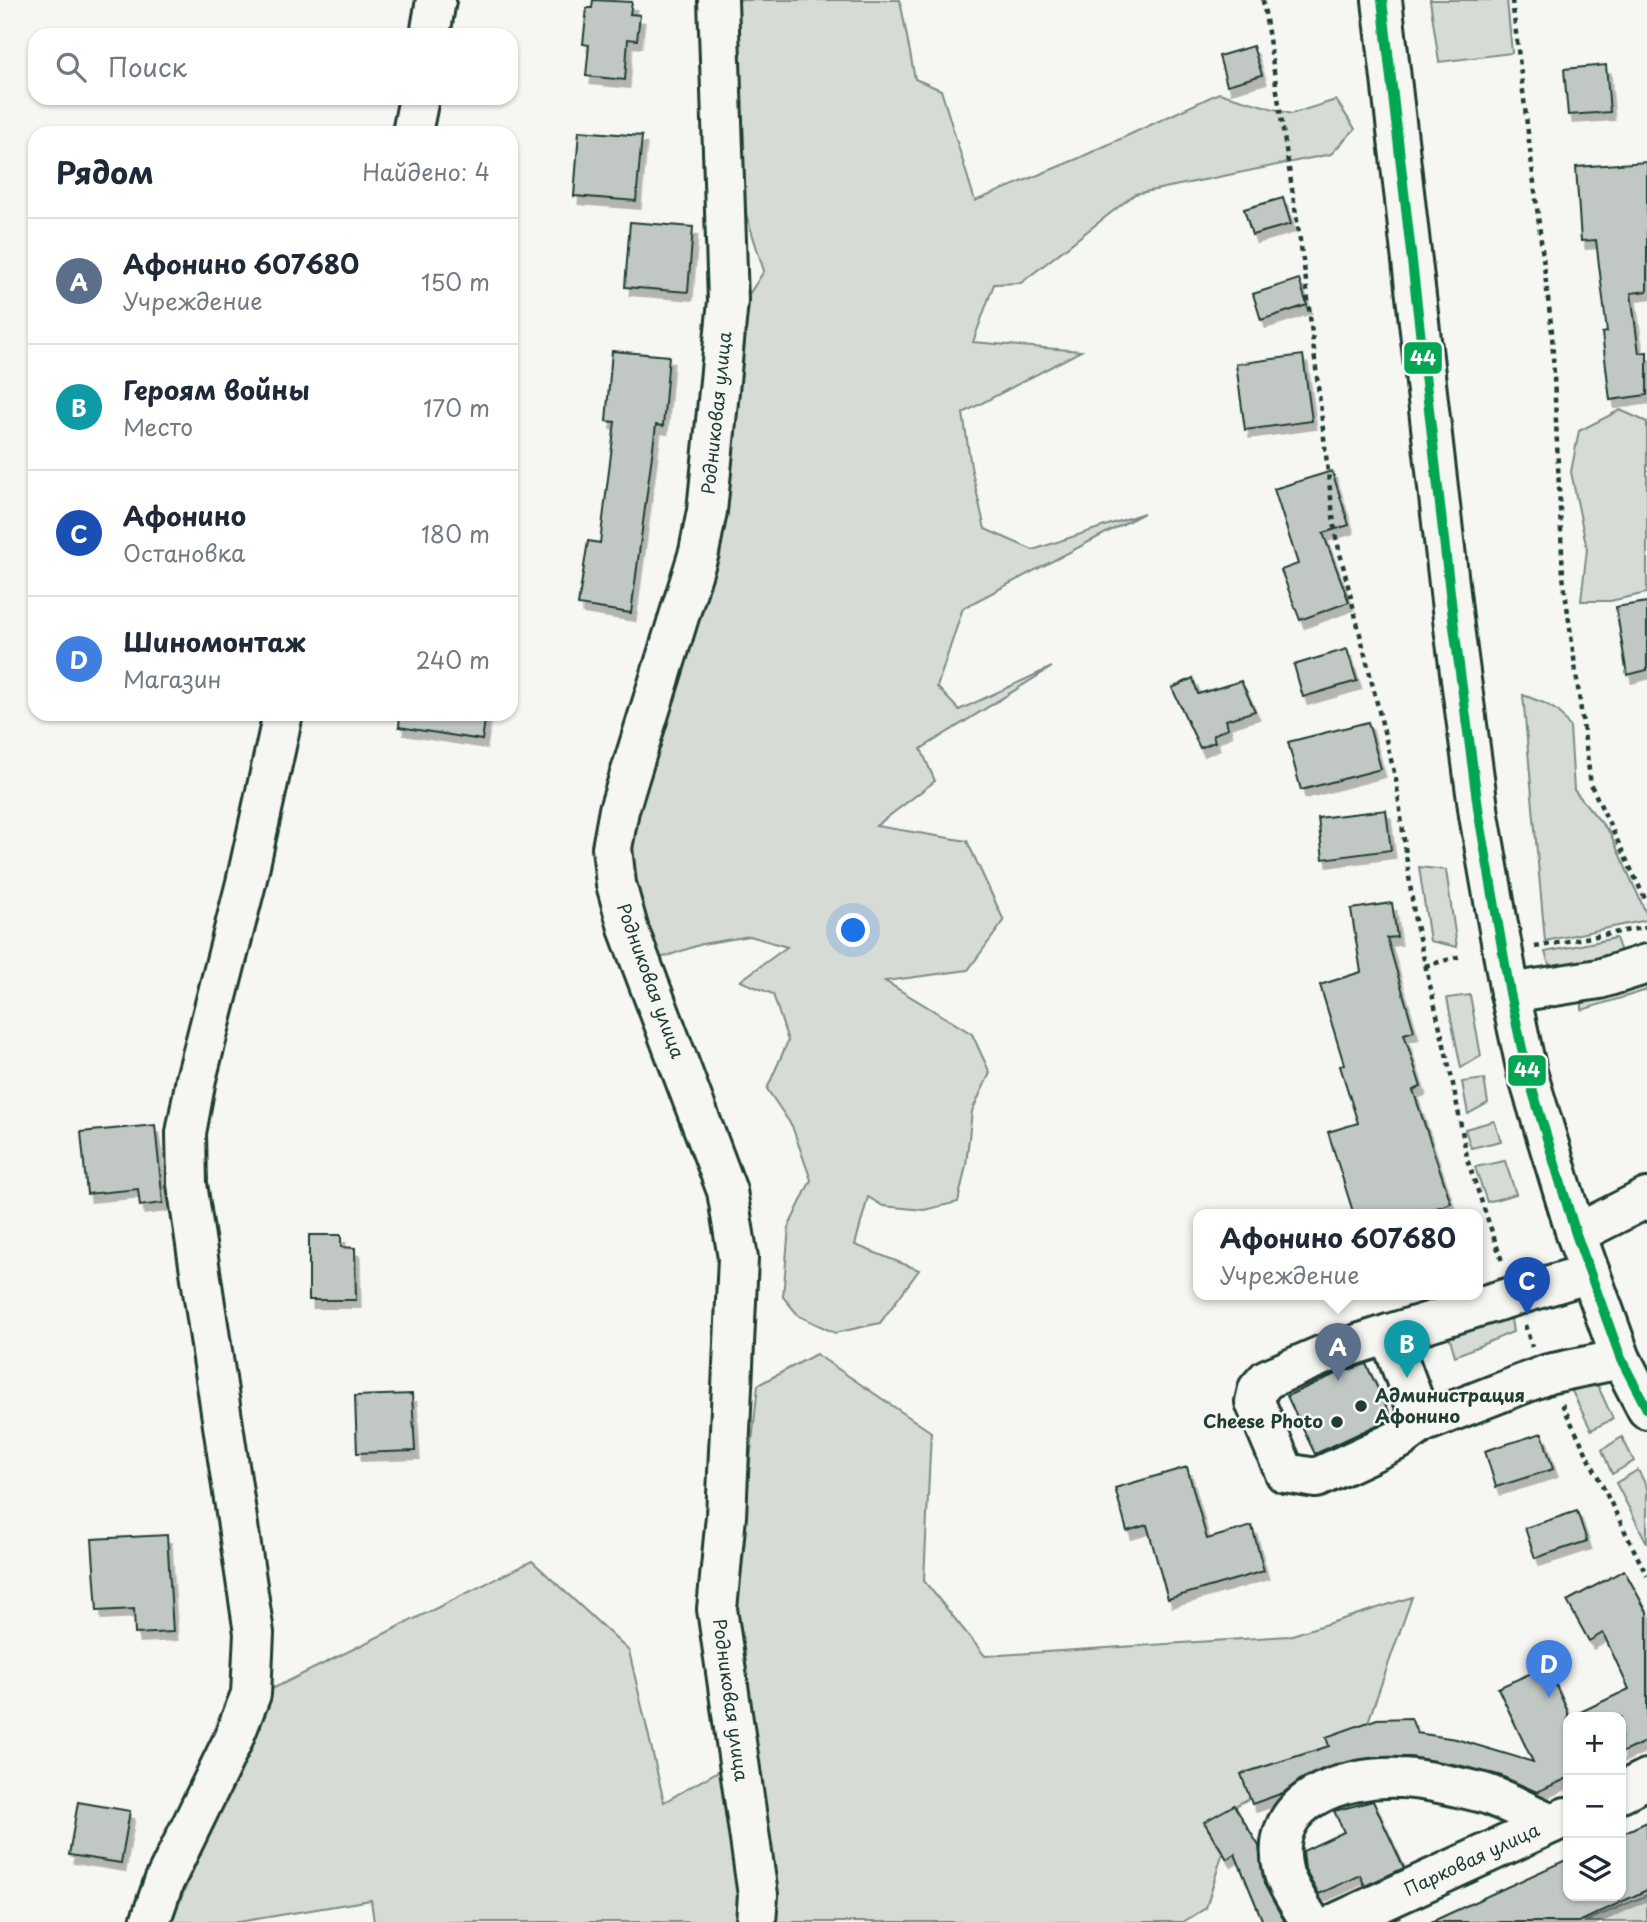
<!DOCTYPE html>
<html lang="ru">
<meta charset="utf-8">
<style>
body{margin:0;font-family:"Playpen Sans",sans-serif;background:#f6f6f7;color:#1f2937}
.controls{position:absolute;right:21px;bottom:21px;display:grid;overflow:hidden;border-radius:14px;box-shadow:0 2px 5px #0004}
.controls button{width:63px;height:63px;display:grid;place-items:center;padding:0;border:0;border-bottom:2px solid #e0e1e3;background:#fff;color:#1f2937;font:35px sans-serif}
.you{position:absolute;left:854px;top:931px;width:24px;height:24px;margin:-18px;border:5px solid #fff;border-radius:50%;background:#1a73e8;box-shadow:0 0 0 10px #1a73e833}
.badge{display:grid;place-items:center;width:46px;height:46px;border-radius:50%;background:#2563eb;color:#fff;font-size:23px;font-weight:700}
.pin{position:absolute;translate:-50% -58px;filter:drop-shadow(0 2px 4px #0008)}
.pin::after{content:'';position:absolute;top:37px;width:24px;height:21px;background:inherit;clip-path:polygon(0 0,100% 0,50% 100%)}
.popup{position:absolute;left:1193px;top:1209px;width:290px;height:91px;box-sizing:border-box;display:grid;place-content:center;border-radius:14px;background:#fff;filter:drop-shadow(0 2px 5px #0005);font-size:23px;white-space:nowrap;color:#747a83}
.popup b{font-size:26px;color:#1f2937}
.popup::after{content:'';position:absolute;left:50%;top:100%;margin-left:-14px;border:14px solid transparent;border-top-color:#fff}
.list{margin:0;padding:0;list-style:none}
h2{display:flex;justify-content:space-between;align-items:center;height:91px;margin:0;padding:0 28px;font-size:30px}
h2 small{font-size:23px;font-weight:400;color:#747a83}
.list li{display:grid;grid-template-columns:46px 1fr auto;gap:21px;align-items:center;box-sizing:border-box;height:126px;padding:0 28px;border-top:2px solid #e0e1e3}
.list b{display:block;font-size:26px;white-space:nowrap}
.list p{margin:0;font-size:23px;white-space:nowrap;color:#747a83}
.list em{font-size:23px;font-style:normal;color:#747a83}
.icon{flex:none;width:38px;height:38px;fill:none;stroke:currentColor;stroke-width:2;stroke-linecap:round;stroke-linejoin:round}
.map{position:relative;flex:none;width:1647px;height:1922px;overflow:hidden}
.search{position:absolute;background:#fff;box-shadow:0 2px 5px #0004;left:28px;top:28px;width:490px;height:77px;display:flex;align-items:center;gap:18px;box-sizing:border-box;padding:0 24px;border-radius:21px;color:#747a83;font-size:26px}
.panel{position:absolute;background:#fff;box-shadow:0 2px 5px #0004;left:28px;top:126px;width:490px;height:595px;border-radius:21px}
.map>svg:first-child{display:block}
.green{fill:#d6dbd6;stroke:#7a8c85;stroke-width:2}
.building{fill:#c1c8c3;stroke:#1f3d34;stroke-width:2;filter:url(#shadow)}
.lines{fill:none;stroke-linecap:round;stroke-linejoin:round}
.minor-casing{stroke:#1f3d34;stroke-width:44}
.major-casing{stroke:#1f3d34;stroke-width:44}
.path{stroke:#1f3d34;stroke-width:4.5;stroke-dasharray:5 5;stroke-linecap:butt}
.minor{stroke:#f6f6f2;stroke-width:38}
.major{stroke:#f6f6f2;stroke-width:38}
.bus-1-casing{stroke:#f6f6f2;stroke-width:16}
.bus-1{stroke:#00a651;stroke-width:10}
.poi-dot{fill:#1f3d34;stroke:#f6f6f2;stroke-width:2.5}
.labels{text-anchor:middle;stroke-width:5;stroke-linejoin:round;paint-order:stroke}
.street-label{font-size:18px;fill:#1f3d34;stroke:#f6f6f2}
.poi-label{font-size:18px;font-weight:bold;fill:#1f3d34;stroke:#f6f6f2;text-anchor:start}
.line-badge{stroke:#f6f6f2;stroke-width:2.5}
.badge-label{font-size:19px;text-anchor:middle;font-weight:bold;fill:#fff}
</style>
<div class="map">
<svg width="1647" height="1922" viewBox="0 0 1647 1922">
<defs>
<filter id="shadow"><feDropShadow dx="4.5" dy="8" stdDeviation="0" flood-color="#0004"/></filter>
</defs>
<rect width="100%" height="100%" fill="#f6f6f2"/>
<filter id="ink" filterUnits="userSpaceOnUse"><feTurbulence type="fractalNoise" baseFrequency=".0143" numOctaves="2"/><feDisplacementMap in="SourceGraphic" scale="14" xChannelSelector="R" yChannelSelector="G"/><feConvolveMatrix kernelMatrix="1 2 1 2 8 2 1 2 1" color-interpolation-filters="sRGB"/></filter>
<g filter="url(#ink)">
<g class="green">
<path d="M737,0h163l15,79 26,11 34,111 102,-42 142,-66 72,21 45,-14 19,29 -24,25 -196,40 -114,89 -27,1 -21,58 108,9 -118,62 8,54 14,62 48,21 111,-37 -181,95 -26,79 22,23 93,-43 -131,82 14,32 -59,45 91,15 37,80 -36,49 -83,11 87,53 18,39 -18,38 -6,54 -8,37 -34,8 -41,-4 -15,-9 -13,48 64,25 -39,53 -45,10 -36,-17 -16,-19 6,-71 22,-46 -19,-54 -25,-37 21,-48 -15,-47 -33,-13 47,-34 -37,-11 -48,8 -44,15 -32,-85 15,-94 79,-223 26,-258 18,-28 -24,-76z"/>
<path d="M1430,0h77l5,53 -73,9z"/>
<path d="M1620,410l27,12v171l-37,8h-29l6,-52 -16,-77 8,-41z"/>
<path d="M1523,695l21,8 15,9 11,15 4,63 36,43 37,82v5l-102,21z"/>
<path d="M1419,867l27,3 11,77 -27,-6z"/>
<path d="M1616,938l5,14 -44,14 -27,1 -5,-15z"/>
<path d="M1647,981v9l-65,20v-9z"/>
<path d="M1470,995l11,61 -20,12 -14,-70z"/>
<path d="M1484,1079l4,24 -20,11 -6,-32z"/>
<path d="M1494,1121l7,20 -30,7 -6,-19z"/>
<path d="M1505,1161l11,33 -29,8 -12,-35z"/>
<path d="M1510,1313l3,19 -58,24 -6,-21z"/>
<path d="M816,1354l115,78 -7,149 61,75 304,-20 123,-39 -49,139 -126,69 -31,103 -23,14h-809l-3,-22 -132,22h-68l99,-232 262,-129 97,90 35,151 93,-53 -21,-153 22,-211z"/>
<path d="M1586,1382l12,4 15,33 -22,11 -22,-45z"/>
<path d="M1622,1437l12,24 -22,13 -10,-24z"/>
<path d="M1638,1470l9,17v56l-31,-60z"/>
<path d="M1647,1895v27h-63z"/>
</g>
<g class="building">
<path d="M593,0l39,2 -2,12 10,1 -3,25 -9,-1 -3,41 -39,-4 3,-31 -6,-1 4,-36h5z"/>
<path d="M1253,46l9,29 -35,10 -8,-29z"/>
<path d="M1606,65l4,47 -42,3 -4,-46z"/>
<path d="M579,131l63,5 -6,65 -62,-5z"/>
<path d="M1647,162v129l-16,2 8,60 8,-1v43l-37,5 -8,-67 5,-1 -11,-92 -15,1 -5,-74z"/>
<path d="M1283,198l8,26 -39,11 -8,-26z"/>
<path d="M630,222l63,5 -5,65 -63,-5z"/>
<path d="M1299,279l8,26 -46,15 -8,-26z"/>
<path d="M612,351l57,5 -6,70 -7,-1 -25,188 -53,-8 10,-64 12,2 15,-121 -9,-1z"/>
<path d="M1303,355l9,66 -67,9 -9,-66z"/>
<path d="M1332,471l17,54 -26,8 26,69 -49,18 -19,-50 17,-6 -24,-75z"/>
<path d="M1647,602v68l-20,5 -11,-68z"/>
<path d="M1347,649l10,32 -54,16 -9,-32z"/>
<path d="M1193,678l5,16 43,-13 14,30 -29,9 2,8 -15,7 2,7 -15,6 -28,-60z"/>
<path d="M400,714h86l-4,26 -83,-13z"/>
<path d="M1368,722l13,47 -80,21 -13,-48z"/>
<path d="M1386,810l5,40 -68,9 -5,-41z"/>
<path d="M1392,903l5,34 -10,1 27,93 -10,3 17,53 -8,3 38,113 -34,12h-63l-26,-83 30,-9 -18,-57 4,-2 -24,-79 41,-13 -10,-63z"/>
<path d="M155,1125l8,78 -23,3 -2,-17 -51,5 -6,-62z"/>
<path d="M309,1235h32v12l14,1 1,52h-47z"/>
<path d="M1366,1364l26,54 -77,36 -28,-58 44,-20z"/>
<path d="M412,1394l3,57 -58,2 -2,-57z"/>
<path d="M1542,1433l11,36 -57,18 -11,-36z"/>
<path d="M1187,1467l20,72 45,-13 12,45 -96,28 -21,-74 -20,6 -12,-43z"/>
<path d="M1577,1511l10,30 -52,17 -10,-30z"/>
<path d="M167,1535l6,97 -38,2 -1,-25 -37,2 -5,-72z"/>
<path d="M1624,1570l23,42v129l-26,12v-36h-51l59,-28 -26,-56 -14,8 -22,-40z"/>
<path d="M1547,1666l21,46v66l-31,14 -38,-17 -41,-10 -48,-8h-35l-50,11 -24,11 -18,14 -31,11 -11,-30 88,-28 -3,-9 51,-18 34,-1 6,15 39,6 77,23 -35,-74z"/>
<path d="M1373,1801l31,67 -39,18 -5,-11 -41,19 -14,-25 -2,-18 41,-19 -10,-21z"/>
<path d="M78,1802l52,9 -9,52 -52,-8z"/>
<path d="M1234,1805l25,41 5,38 21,38h-22l-28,-68 -8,5 -23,-37z"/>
<path d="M1647,1822v68l-68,32h-148l137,-63v37h53v-62z"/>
</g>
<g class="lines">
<defs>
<g id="minor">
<path d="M718,0l10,301 -21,210 -8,41 -80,258 -7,38 4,36 13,47 98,260 11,67 -12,258 -9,93 41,286 -2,27"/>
<path d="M430,35l6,-35"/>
<path d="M412,133l7,-35"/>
<path d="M1510,993l89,-14 48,-15"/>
<path d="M1576,1234l71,-36"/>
<path d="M1590,1273l-201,61 33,89 126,-49 73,-15"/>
<path d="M1389,1334l-66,21 -56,24 -9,10 -3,13 30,71 31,5 84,-39 22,-16"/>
<path d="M1621,1792l26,-13"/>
<path d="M150,1922l14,-40 68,-140 19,-48 3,-61 -67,-449 -1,-51 10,-54 50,-196 37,-169"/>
<path d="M1310,1922c-8,-15 -24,-36 -27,-52 -17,-71 61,-94 116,-92 20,0 64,10 84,15 23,7 46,21 69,30"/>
<path d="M1338,1922l228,-105"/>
</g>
<path id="major" d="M1382,0l72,627 25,188 31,178 17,79 49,162 45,125 26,50"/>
</defs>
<use href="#minor" class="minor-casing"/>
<use href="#major" class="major-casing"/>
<g class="path">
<path d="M1263,0l42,273 30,260 61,247 19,141 37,158 16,83 35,102"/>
<path d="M1512,0l40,332 11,244 28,209 56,118"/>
<path d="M1535,947l112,-20"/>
<path d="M1425,966l36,-10"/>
<path d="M1525,1325l7,22"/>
<path d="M1562,1404l85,172"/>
</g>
<use href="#minor" class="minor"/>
<use href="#major" class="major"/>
<defs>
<path id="bus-1" d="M1382,0l72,627 25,188 31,178 17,79 49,162 45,125 26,50"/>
</defs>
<use href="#bus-1" class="bus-1-casing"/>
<use href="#bus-1" class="bus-1"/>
</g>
</g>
<g class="poi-dot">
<circle cx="1361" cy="1406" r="7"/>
<circle cx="1337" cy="1422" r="7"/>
</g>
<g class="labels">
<g class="street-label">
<text transform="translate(717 413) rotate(-84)" y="6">Родниковая улица</text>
<text transform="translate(650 981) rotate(70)" y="6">Родниковая улица</text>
<text transform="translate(730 1700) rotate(82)" y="6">Родниковая улица</text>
<text transform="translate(1472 1860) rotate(-25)" y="6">Парковая улица</text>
</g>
<g class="poi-label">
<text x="1375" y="1402">Администрация<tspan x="1375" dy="21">Афонино</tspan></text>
<text x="1323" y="1428" text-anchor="end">Cheese Photo</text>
</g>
</g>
<g class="line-badge">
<rect x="1403" y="341" width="40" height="34" rx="7" fill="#00a651"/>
<rect x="1507" y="1054" width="40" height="33" rx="7" fill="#00a651"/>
</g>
<g class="badge-label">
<text x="1423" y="365">44</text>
<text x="1527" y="1077">44</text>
</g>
</svg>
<div class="controls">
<button>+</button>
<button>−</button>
<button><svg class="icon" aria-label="layers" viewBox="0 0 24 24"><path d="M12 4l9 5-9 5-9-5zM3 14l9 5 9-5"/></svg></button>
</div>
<div class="you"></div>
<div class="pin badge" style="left:1338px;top:1381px;background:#5c6f8a">A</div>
<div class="popup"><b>Афонино 607680</b>Учреждение</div>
<div class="pin badge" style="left:1407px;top:1378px;background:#0f9aa8">B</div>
<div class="pin badge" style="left:1527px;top:1315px;background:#1a4fb4">C</div>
<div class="pin badge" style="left:1549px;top:1698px;background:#3f7fe0">D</div>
<div class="search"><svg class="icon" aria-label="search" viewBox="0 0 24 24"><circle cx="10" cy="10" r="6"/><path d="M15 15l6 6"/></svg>Поиск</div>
<section class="panel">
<h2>Рядом<small>Найдено: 4</small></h2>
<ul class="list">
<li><span class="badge" style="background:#5c6f8a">A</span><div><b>Афонино 607680</b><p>Учреждение</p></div><em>150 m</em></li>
<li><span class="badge" style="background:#0f9aa8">B</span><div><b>Героям войны</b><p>Место</p></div><em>170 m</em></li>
<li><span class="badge" style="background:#1a4fb4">C</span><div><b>Афонино</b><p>Остановка</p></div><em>180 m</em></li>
<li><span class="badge" style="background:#3f7fe0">D</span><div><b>Шиномонтаж</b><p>Магазин</p></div><em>240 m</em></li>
</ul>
</section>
</div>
